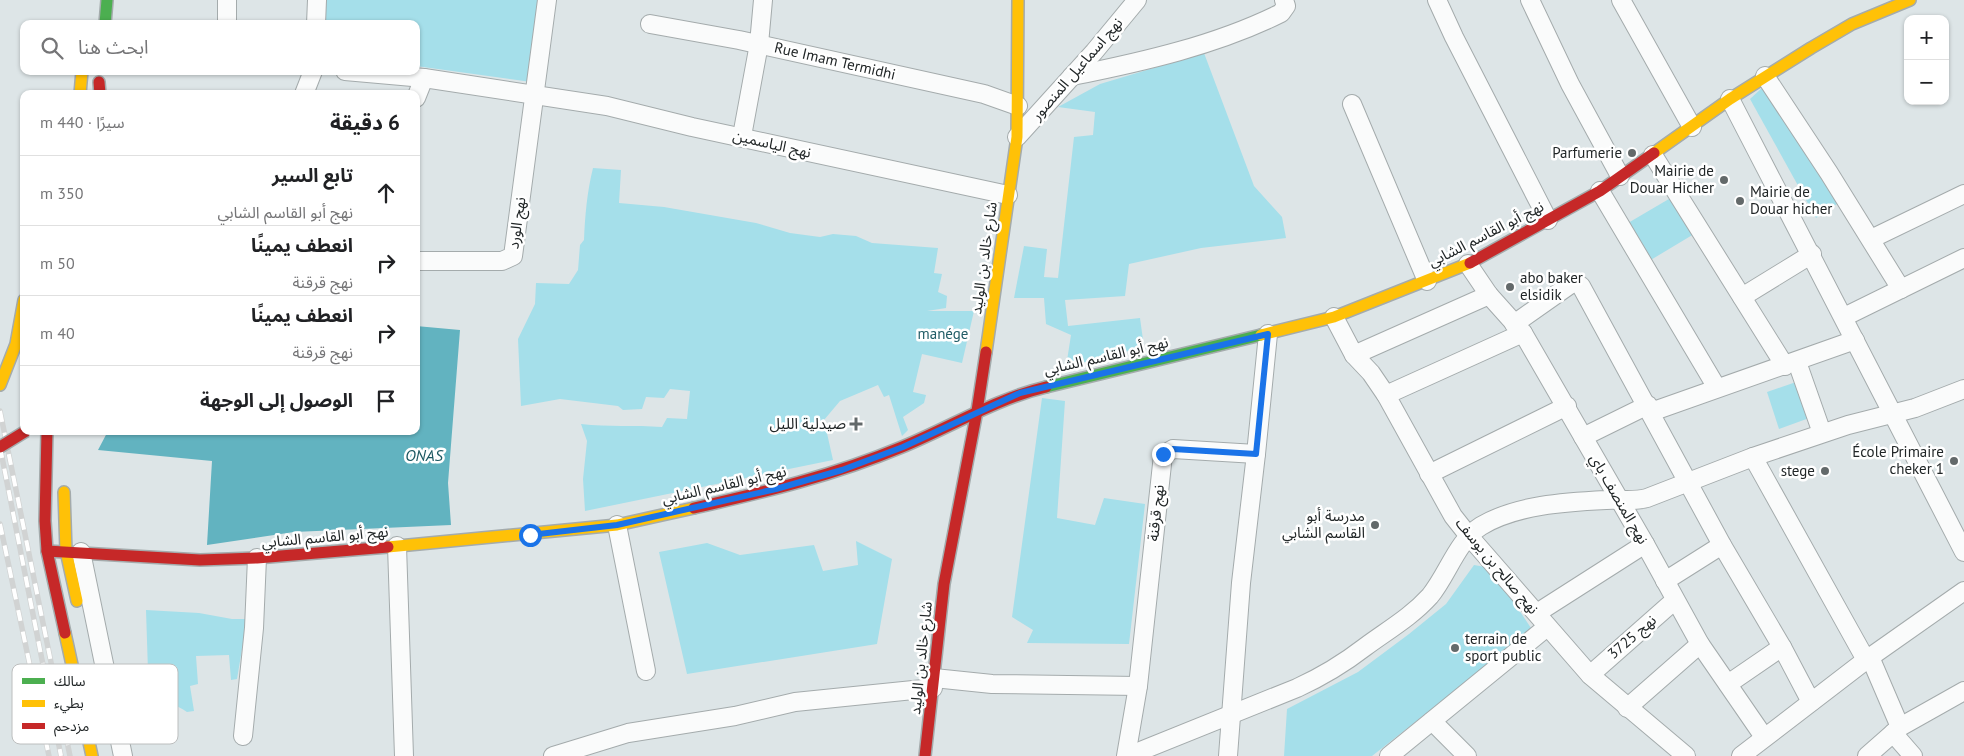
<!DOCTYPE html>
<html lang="ar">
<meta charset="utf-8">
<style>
body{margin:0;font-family:"PT Sans","Noto Sans Arabic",sans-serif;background:#f2f2f2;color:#202124;direction:rtl}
.controls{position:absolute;right:15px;top:15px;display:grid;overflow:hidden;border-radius:10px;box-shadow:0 1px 4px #0004}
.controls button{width:45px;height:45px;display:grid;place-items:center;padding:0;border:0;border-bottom:1px solid #e0e0e0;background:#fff;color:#202124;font:25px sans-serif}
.stop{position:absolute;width:15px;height:15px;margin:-11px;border:4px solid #1a73e8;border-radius:50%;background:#fff}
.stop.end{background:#1a73e8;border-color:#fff;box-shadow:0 1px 5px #0008}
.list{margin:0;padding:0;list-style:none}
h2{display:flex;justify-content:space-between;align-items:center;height:65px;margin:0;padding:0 20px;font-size:21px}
h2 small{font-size:16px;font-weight:400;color:#757577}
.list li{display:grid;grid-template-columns:32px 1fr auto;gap:15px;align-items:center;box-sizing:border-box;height:70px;padding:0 20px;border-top:1px solid #e0e0e0}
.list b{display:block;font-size:19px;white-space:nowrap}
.list p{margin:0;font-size:16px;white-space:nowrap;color:#757577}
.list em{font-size:16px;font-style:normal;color:#757577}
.icon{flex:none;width:28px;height:28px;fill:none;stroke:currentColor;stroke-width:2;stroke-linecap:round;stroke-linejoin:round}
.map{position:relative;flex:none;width:1964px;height:756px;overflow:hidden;direction:ltr}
.search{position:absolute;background:#fff;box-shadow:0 1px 4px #0004;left:20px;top:20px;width:400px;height:55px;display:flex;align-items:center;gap:12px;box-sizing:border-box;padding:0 18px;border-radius:10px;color:#757577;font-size:19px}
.panel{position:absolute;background:#fff;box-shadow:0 1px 4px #0004;left:20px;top:90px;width:400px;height:345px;border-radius:10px;direction:rtl}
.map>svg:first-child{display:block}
.green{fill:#a5dfea}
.water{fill:#62b3c0}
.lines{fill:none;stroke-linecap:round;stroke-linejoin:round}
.street-casing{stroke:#a4abac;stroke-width:20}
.fast-casing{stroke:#a4abac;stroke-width:14}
.slow-casing{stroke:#a4abac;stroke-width:14}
.jam-casing{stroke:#a4abac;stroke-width:14}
.street{stroke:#fafbfb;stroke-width:18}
.fast{stroke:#4caf50;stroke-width:11}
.slow{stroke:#ffc107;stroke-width:11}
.jam{stroke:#c62828;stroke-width:11}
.rail-casing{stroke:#d1d3d3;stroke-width:5.5}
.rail{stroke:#fff;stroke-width:4;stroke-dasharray:11;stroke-linecap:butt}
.jam-bridge-casing{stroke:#a4abac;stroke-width:14;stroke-linecap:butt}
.jam-bridge{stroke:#c62828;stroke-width:11}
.route{stroke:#1a73e8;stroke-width:6}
.poi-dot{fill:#63696a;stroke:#fff;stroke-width:2}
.labels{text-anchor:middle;stroke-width:5;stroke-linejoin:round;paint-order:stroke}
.street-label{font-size:15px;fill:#212627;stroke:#fff}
.poi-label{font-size:15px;fill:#212627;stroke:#fff;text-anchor:end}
.park-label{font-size:15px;fill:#225d67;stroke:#fff}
.water-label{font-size:16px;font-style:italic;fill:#1b5761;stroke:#fff}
.key{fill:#fff;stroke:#bcbebe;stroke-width:1}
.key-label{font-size:14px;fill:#212627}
</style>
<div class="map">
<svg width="1964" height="756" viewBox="0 0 1964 756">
<rect width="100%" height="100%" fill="#dde5e7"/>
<g class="green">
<path d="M310,0h228l-7,82 -115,-16v-42h-110z"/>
<path d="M1204,53l50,133 28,31 4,21 -85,10 -72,16 -4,32 -60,4 3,26 72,-8 4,29 -78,20 5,-32 -25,-11 -2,-26h-30l10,-52 23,3 -3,28 14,1 16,-141 19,-2 2,-23 -37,-5 42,-23z"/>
<path d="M1763,87l77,115 -24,16 -66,-119z"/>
<path d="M593,168l28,2 -2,33 45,4 92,16 34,10 30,4 13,-3 23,2 16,7 66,5 -4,25 8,1 -4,18 9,4 -1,12 -19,3h47l-12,52 -40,-9 -9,38 13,3 -2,8 -21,14 5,13 -6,6 -13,-41 -5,2 -6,-12 -38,16 -16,19 9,40 -248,51 -2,-32 4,-38 -6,-17c27,3 54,1 81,3l5,-9 20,1 3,-28 -20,-2 -6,9 -18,-1 -4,12 -19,1 -5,-4 -58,-7 -39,7 -3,-67 17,-35 1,-21 33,1 9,-14 2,-25 4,-5c1,-24 3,-48 9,-72z"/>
<path d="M1674,196l20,38 -45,27 -21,-38z"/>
<path d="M1799,381l13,36 -33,12 -12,-37z"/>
<path d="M1042,398l23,3 -8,117 38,7 9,-27 41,6 -16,140 -102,-1 6,-13 -21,-13z"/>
<path d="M856,541l36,18 -15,85 -190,30 -28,-122 48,-9 33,12 74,-10 9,26 35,-6z"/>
<path d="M1474,565l17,3 40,60 -5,7 -154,121h-88l3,-47 71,-37 51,-38 37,-30z"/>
<path d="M146,610l53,3 33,6h15l-10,60 -6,1 -2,-25 -33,1 2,28 -8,2 4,25 -7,1c-13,-8 -23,-13 -38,-10z"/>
</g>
<path class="water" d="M416,326l44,4 -12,153 3,42 -157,7 -87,13 5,-84 -114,-11 10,-19h308z"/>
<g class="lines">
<defs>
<g id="street">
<path d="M1437,0l17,37 94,183"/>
<path d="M1530,0l40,84 50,92"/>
<path d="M1621,0l71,127"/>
<path d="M227,24v-24"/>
<path d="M316,24l1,-24"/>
<path d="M650,24l89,16 245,54 34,12"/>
<path d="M345,71l79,7 183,28 85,21 316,68"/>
<path d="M1072,76c70,-14 145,-31 209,-63l5,-7 -2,-6"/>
<path d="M1765,76l64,97 72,116"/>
<path d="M304,94l9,-23"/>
<path d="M416,98l8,-20"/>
<path d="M1730,99l234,453"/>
<path d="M1352,104l75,177"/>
<path d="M742,136l17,-92 4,-44"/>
<path d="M1017,137l77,-85 43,-52"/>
<path d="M1653,155l132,211"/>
<path d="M1600,191l117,197"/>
<path d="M1871,239l93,-45"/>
<path d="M416,261h86l11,-5 34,-256"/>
<path d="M1468,264l21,31 34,38 122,211 55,100 64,93"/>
<path d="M1742,297l70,-43"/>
<path d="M1334,317l20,38 17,18 15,22 67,121 15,19 122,140 96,81"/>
<path d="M1844,317l120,-59"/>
<path d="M1514,324l57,-40 5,-1 5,3 141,259 60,102 29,55"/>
<path d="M1354,355l135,-60"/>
<path d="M1797,362l25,71"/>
<path d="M1386,395l137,-62"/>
<path d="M1651,412l204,-72"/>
<path d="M1583,437l65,-32"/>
<path d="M1753,457l113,203"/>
<path d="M1429,474l138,-68"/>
<path d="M617,525l29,146"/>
<path d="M397,546l7,210"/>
<path d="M81,552l42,204"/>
<path d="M1665,581l57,-36"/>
<path d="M1537,613l108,-69"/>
<path d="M1870,657l30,70"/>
<path d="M1590,675l85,-75"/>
<path d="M934,678l58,6 146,2"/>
<path d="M1728,684l54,-37"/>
<path d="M1627,708l73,-64"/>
<path d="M1432,721l35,35"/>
<path d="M1893,733l20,23"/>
<path d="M243,736l11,-108 3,-70"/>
<path d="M553,756l75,-23 107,-17 60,-14 138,-14"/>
<path d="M1126,756l12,-70 25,-231 10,-6 83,5 12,-120"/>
<path d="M1128,756l169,-68c24,-11 46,-24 68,-41 23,-17 46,-30 65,-51 18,-22 27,-55 51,-70 35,-21 84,-24 125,-26 14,-1 27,2 41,-2l106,-41 95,-32 67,-17 49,-19"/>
<path d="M1228,756l13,-173 15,-129"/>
<path d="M1389,756l158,-129"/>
<path d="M1741,756l125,-96 98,-69"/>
<path d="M1867,756l33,-29 64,-36"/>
</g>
<g id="fast">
<path d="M105,24l2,-24"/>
<path d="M1046,387l215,-52"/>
</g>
<g id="slow">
<path d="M80,94l2,-23"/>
<path d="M1654,153l76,-54 81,-51 41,-24 58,-24"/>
<path d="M1261,335l73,-18 136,-54"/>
<path d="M986,352l31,-215 1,-137"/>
<path d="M0,385l16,-41 8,-44"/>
<path d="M64,492l2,59 11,50"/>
<path d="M388,547l229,-22 77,-17"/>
<path d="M65,633l27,123"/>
</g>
<g id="jam">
<path d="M99,82l1,12"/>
<path d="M1470,263l130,-72 54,-38"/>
<path d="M47,431l-2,90 2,30 18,82"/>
<path d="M694,508c71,-16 141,-33 208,-61 49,-20 93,-48 144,-60"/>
<path d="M47,551l153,9 57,-2 131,-11"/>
<path d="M925,756l19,-172 33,-173 9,-59"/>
</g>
</defs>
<use href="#street" class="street-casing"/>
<use href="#fast" class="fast-casing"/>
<use href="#slow" class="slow-casing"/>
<use href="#jam" class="jam-casing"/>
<use href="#street" class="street"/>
<use href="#fast" class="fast"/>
<use href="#slow" class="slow"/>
<use href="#jam" class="jam"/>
<defs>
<g id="rail">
<path d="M0,411l70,345"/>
<path d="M0,447l61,309"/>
<path d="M0,524l49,232"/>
</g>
</defs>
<use href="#rail" class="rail-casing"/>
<use href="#rail" class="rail"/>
<defs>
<path id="jam-bridge" d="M0,447l26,-16"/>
</defs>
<use href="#jam-bridge" class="jam-bridge-casing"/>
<use href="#jam-bridge" class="jam-bridge"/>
</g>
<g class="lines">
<path class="route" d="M530,535l87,-10 159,-36 66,-19 61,-23 117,-54 248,-59 -12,120 -83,-5 -10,5"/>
</g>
<g class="poi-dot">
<circle cx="1632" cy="153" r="5"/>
<circle cx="1724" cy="180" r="5"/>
<circle cx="1740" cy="201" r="5"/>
<circle cx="1510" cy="287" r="5"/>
<path d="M853.5 416.5h5v5h5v5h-5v5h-5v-5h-5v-5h5z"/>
<circle cx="1954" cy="461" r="5"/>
<circle cx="1825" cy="471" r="5"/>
<circle cx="1375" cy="525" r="5"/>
<circle cx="1455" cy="648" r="5"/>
</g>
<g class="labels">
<g class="street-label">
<text transform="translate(835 61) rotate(13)" y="5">Rue Imam Termidhi</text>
<text transform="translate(1077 69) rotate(-49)" y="5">نهج اسماعيل المنصور</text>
<text transform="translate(772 144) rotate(13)" y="5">نهج الياسمين</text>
<text transform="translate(517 223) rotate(-82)" y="5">نهج الورد</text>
<text transform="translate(1486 234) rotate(-27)" y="5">نهج أبو القاسم الشابي</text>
<text transform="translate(984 258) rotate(-82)" y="5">شارع خالد بن الوليد</text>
<text transform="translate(1106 356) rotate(-13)" y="5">نهج أبو القاسم الشابي</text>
<text transform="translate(724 485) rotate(-13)" y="5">نهج أبو القاسم الشابي</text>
<text transform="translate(1619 499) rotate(60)" y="5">نهج المنصف باي</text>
<text transform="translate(1156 513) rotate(-84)" y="5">نهج قرقنة</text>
<text transform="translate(325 537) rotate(-5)" y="5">نهج أبو القاسم الشابي</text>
<text transform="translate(1497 566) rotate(50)" y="5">نهج صالح بن يوسف</text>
<text transform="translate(1632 637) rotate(-41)" y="5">نهج 3725</text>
<text transform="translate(921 658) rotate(-84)" y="5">شارع خالد بن الوليد</text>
</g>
<g class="poi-label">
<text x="1622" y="158">Parfumerie</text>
<text x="1714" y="176">Mairie de<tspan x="1714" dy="17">Douar Hicher</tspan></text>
<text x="1750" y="197" text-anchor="start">Mairie de<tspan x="1750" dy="17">Douar hicher</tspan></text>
<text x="1520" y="283" text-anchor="start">abo baker<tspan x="1520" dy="17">elsidik</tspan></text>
<text x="846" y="429">صيدلية الليل</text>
<text x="1944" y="457">École Primaire<tspan x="1944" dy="17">cheker 1</tspan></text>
<text x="1815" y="476">stege</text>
<text x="1365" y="521">مدرسة أبو<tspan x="1365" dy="17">القاسم الشابي</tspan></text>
<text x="1465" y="644" text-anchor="start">terrain de<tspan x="1465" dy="17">sport public</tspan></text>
</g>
<g class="park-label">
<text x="943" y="339">manége</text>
</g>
<g class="water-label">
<text x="424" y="461">ONAS</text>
</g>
</g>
<rect x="12" y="664" width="166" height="80" rx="8" class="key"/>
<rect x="22" y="678" width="23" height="6" fill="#4caf50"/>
<rect x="22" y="700" width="23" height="7" fill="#ffc107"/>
<rect x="22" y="723" width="23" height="6" fill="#c62828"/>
<g class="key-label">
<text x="54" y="686">سالك</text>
<text x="54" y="708">بطيء</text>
<text x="54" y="731">مزدحم</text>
</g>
</svg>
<div class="controls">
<button>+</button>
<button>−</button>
</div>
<div class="stop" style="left:530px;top:535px"></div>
<div class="stop end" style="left:1163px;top:454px"></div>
<div class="search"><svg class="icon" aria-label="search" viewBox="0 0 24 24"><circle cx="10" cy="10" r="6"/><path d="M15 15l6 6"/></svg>ابحث هنا</div>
<section class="panel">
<h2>6 دقيقة<small>سيرًا · 440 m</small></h2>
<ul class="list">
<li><svg class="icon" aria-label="ahead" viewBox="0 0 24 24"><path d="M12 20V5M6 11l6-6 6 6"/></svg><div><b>تابع السير</b><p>نهج أبو القاسم الشابي</p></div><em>350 m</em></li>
<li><svg class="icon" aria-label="right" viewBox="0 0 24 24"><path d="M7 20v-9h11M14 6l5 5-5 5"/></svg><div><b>انعطف يمينًا</b><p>نهج قرقنة</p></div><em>50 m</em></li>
<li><svg class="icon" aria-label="right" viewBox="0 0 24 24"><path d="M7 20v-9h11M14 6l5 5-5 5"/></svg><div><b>انعطف يمينًا</b><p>نهج قرقنة</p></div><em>40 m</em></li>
<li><svg class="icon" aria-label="arrive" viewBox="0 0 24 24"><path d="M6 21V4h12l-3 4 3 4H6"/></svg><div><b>الوصول إلى الوجهة</b></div></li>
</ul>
</section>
</div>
